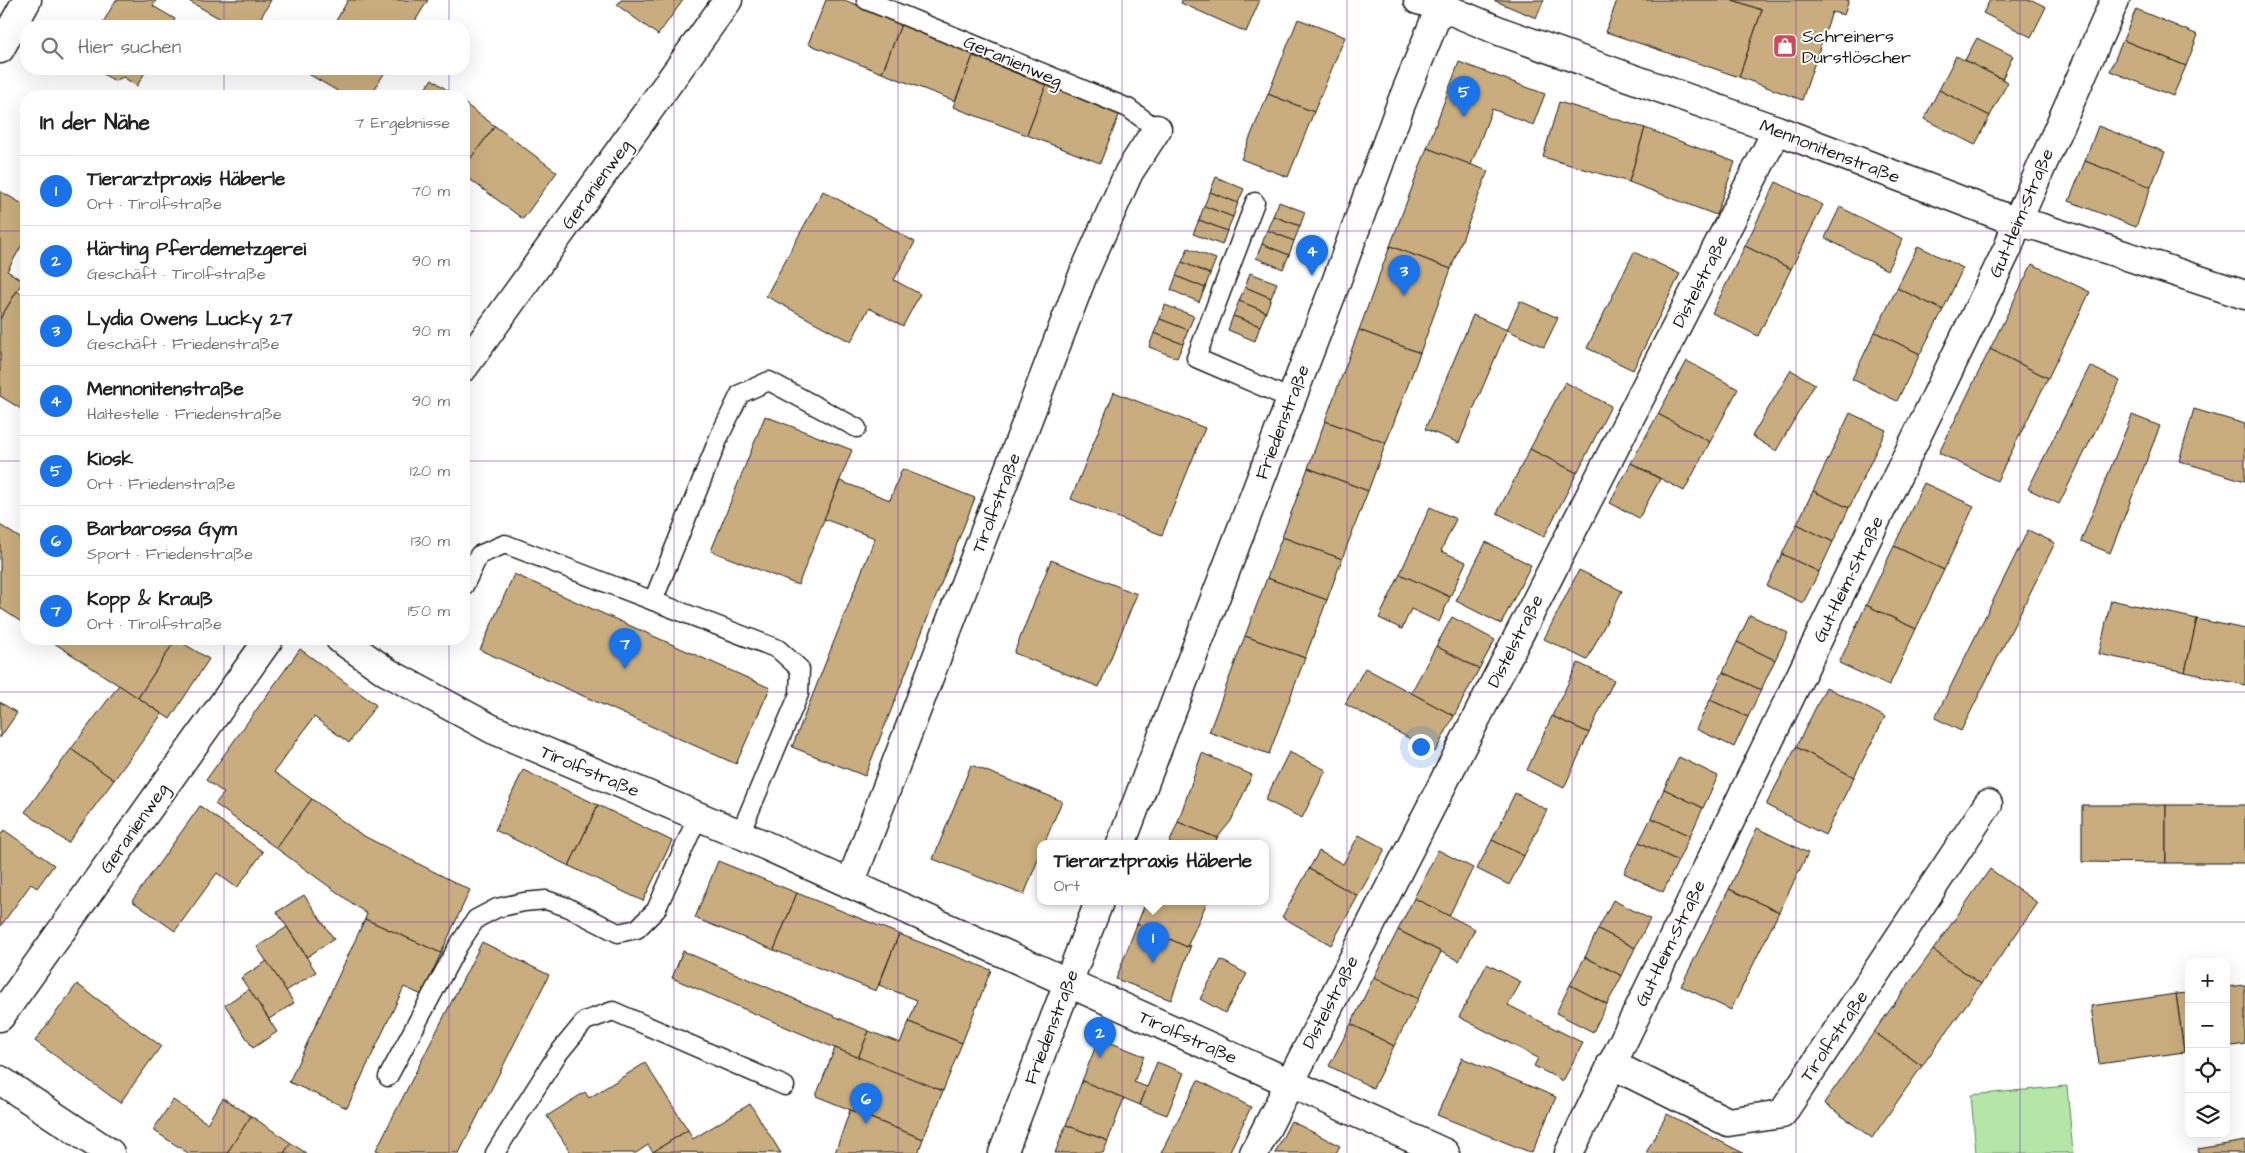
<!DOCTYPE html>
<html lang="de">
<meta charset="utf-8">
<style>
body{margin:0;font-family:"Architects Daughter",sans-serif;background:#f2f2f2;color:#222}
.controls{position:absolute;right:15px;bottom:15px;display:grid;overflow:hidden;border-radius:10px;box-shadow:0 5px 20px #0002}
.controls button{width:45px;height:45px;display:grid;place-items:center;padding:0;border:0;border-bottom:1px solid #e0e0e0;background:#fff;color:#222;font:25px sans-serif}
.you{position:absolute;left:1420px;top:746px;width:18px;height:18px;margin:-12px;border:4px solid #fff;border-radius:50%;background:#1a73e8;box-shadow:0 0 0 8px #1a73e833}
.badge{display:grid;place-items:center;width:32px;height:32px;border-radius:50%;background:#1a73e8;color:#fff;font-size:16px;font-weight:700}
.pin{position:absolute;translate:-50% -41px;filter:drop-shadow(0 1px 2px #0008)}
.pin::after{content:'';position:absolute;top:26px;width:18px;height:15px;background:inherit;clip-path:polygon(0 0,100% 0,50% 100%)}
.popup{position:absolute;left:1037px;top:840px;width:232px;height:65px;box-sizing:border-box;display:grid;place-content:center;border-radius:10px;background:#fff;filter:drop-shadow(0 1px 4px #0005);font-size:16px;white-space:nowrap;color:#767676}
.popup b{font-size:19px;color:#222}
.popup::after{content:'';position:absolute;left:50%;top:100%;margin-left:-10px;border:10px solid transparent;border-top-color:#fff}
.list{margin:0;padding:0;list-style:none}
h2{display:flex;justify-content:space-between;align-items:center;height:65px;margin:0;padding:0 20px;font-size:21px}
h2 small{font-size:16px;font-weight:400;color:#767676}
.list li{display:grid;grid-template-columns:32px 1fr auto;gap:15px;align-items:center;box-sizing:border-box;height:70px;padding:0 20px;border-top:1px solid #e0e0e0}
.list b{display:block;font-size:19px;white-space:nowrap}
.list p{margin:0;font-size:16px;white-space:nowrap;color:#767676}
.list em{font-size:16px;font-style:normal;color:#767676}
.icon{flex:none;width:28px;height:28px;fill:none;stroke:currentColor;stroke-width:2;stroke-linecap:round;stroke-linejoin:round}
.map{position:relative;flex:none;width:2245px;height:1153px;overflow:hidden}
.search{position:absolute;background:#fff;box-shadow:0 5px 20px #0002;left:20px;top:20px;width:450px;height:55px;display:flex;align-items:center;gap:12px;box-sizing:border-box;padding:0 18px;border-radius:20px;color:#767676;font-size:19px}
.panel{position:absolute;background:#fff;box-shadow:0 5px 20px #0002;left:20px;top:90px;width:450px;height:555px;border-radius:20px}
.map>svg:first-child{display:block}
.green{fill:#b3e6a7;stroke:#688162}
.building{fill:#c9ad7e;stroke:#1c1c1c}
.lines{fill:none;stroke-linecap:round;stroke-linejoin:round}
.service-casing{stroke:#1c1c1c;stroke-width:21}
.minor-casing{stroke:#1c1c1c;stroke-width:31}
.service{stroke:#fff;stroke-width:18}
.minor{stroke:#fff;stroke-width:28}
.grid{fill:none;stroke:#7b2cbf;stroke-width:1;stroke-opacity:0.55}
.labels{text-anchor:middle;stroke-width:4;stroke-linejoin:round;paint-order:stroke}
.poi-label{font-size:18px;fill:#1c1c1c;stroke:#fff;text-anchor:start}
.street-label{font-size:18px;fill:#1c1c1c;stroke:#fff}
</style>
<div class="map">
<svg width="2245" height="1153" viewBox="0 0 2245 1153">
<rect width="100%" height="100%" fill="#fff"/>
<filter id="ink" filterUnits="userSpaceOnUse"><feTurbulence type="fractalNoise" baseFrequency=".02" numOctaves="2"/><feDisplacementMap in="SourceGraphic" scale="10" xChannelSelector="R" yChannelSelector="G"/><feConvolveMatrix kernelMatrix="1 2 1 2 8 2 1 2 1" color-interpolation-filters="sRGB"/></filter>
<g filter="url(#ink)">
<path class="green" d="M2067,1086l6,67h-97l-5,-58z"/>
<g class="building">
<path d="M116,0h40l-3,6 22,13 -4,7h-70z"/>
<path d="M187,0h84l-15,26h-23z"/>
<path d="M348,0h80l-16,26h-79z"/>
<path d="M621,0h62l-25,35 -41,-30z"/>
<path d="M826,0h18l58,22 -20,51 -74,-29z"/>
<path d="M1182,0h78l-14,32 -65,-29z"/>
<path d="M1493,0h51l-8,18z"/>
<path d="M1617,0h116l29,10 -23,67 -133,-45z"/>
<path d="M1733,0h116l-5,15 -12,-3 -30,88 -63,-23 23,-67z"/>
<path d="M1990,0h42l14,7 -15,30 -48,-24z"/>
<path d="M2136,9l62,26 -12,31 -63,-26z"/>
<path d="M1298,19l47,18 -31,75 -46,-18z"/>
<path d="M902,22l73,29 -20,50 -73,-28z"/>
<path d="M1977,38l36,18 -11,23 -37,-19z"/>
<path d="M2123,40l63,26 -13,30 -63,-25z"/>
<path d="M973,56l73,29 -19,50 -74,-28z"/>
<path d="M1956,56l52,26 -18,34 -51,-26z"/>
<path d="M1459,62l86,32 -12,31 -41,-16 -21,56 -44,-17z"/>
<path d="M103,69h44l-10,17 -14,-9 -8,4 -12,-7z"/>
<path d="M307,69h80l-17,27h-24l-41,-24z"/>
<path d="M432,79l23,17h-35z"/>
<path d="M1046,85l74,28 -20,50 -73,-28z"/>
<path d="M1939,90l51,26 -15,29 -51,-26z"/>
<path d="M1268,94l46,18 -26,65 -47,-18z"/>
<path d="M1559,102l86,26 -16,54 -86,-25z"/>
<path d="M464,103l31,23 -31,41z"/>
<path d="M495,126l62,46 -34,47 -59,-44v-8z"/>
<path d="M2098,126l67,26 -14,35 -66,-26z"/>
<path d="M1645,128l90,34 -19,53 -87,-33z"/>
<path d="M1427,148l61,23 -37,98 -61,-23z"/>
<path d="M2085,161l66,26 -15,40 -67,-26z"/>
<path d="M1216,177l28,12 -6,14 -28,-11z"/>
<path d="M1776,182l47,23 -32,64 -46,-23z"/>
<path d="M0,191l26,15v32l-19,33 16,10 -23,38z"/>
<path d="M823,191l92,51 -21,38 26,14 -17,32 -34,-18 -18,34 -85,-46z"/>
<path d="M1210,192l28,11 -5,14 -29,-11z"/>
<path d="M1279,202l26,10 -5,14 -27,-10z"/>
<path d="M1204,206l29,11 -6,14 -28,-11z"/>
<path d="M1840,207l63,32 -16,31 -62,-32z"/>
<path d="M1273,216l27,10 -6,15 -27,-11z"/>
<path d="M1199,220l28,11 -5,14 -29,-11z"/>
<path d="M1267,230l27,11 -5,14 -27,-11z"/>
<path d="M1262,244l27,11 -6,14 -27,-11z"/>
<path d="M1390,246l61,23 -31,84 -61,-23z"/>
<path d="M1745,246l46,23 -33,67 -46,-23z"/>
<path d="M1918,246l45,22 -20,42 -46,-22z"/>
<path d="M1188,248l28,11 -6,15 -28,-12z"/>
<path d="M1634,252l46,22 -47,96 -46,-22z"/>
<path d="M1182,262l28,12 -5,14 -29,-12z"/>
<path d="M2032,264l58,28 -42,86 -58,-29z"/>
<path d="M1250,273l27,10 -6,15 -26,-11z"/>
<path d="M1176,276l29,12 -6,14 -28,-12z"/>
<path d="M1245,287l26,11 -5,14 -27,-11z"/>
<path d="M1897,288l46,22 -23,44 -45,-22z"/>
<path d="M17,291l9,6v115l-26,-16v-77z"/>
<path d="M1239,301l27,11 -6,14 -27,-10z"/>
<path d="M1520,301l38,17 -14,29 -37,-17z"/>
<path d="M1165,305l29,11 -6,14 -28,-11z"/>
<path d="M1473,315l34,15 -48,113 -34,-14z"/>
<path d="M1233,316l27,10 -5,15 -27,-11z"/>
<path d="M1160,319l28,11 -5,14 -29,-11z"/>
<path d="M1359,330l61,23 -34,90 -61,-22z"/>
<path d="M1875,332l45,22 -23,47 -45,-22z"/>
<path d="M1154,333l29,11 -6,14 -28,-11z"/>
<path d="M1990,349l58,29 -51,103 -58,-28z"/>
<path d="M1687,361l51,28 -28,53 -52,-28z"/>
<path d="M2090,366l30,15 -61,123 -31,-15z"/>
<path d="M1791,370l24,14 -39,67 -24,-15z"/>
<path d="M1565,382l46,24 -34,67 -47,-24z"/>
<path d="M1114,392l91,36 -43,107 -91,-36z"/>
<path d="M2194,409l51,15v57l-66,-20z"/>
<path d="M1850,413l36,17 -37,78 -36,-17z"/>
<path d="M1658,414l52,28 -26,49 -53,-28z"/>
<path d="M2132,415l28,11 -50,127 -29,-12z"/>
<path d="M765,416l87,34 -54,135 -87,-34z"/>
<path d="M1325,421l61,22 -18,48 -60,-23z"/>
<path d="M1530,449l47,24 -33,64 -47,-24z"/>
<path d="M1631,463l29,16 -21,39 -29,-15z"/>
<path d="M1308,468l60,23 -26,68 -60,-22z"/>
<path d="M902,469l73,29 -110,278 -73,-29 83,-209 -51,-19 16,-38 50,19z"/>
<path d="M1924,483l50,23 -30,64 -50,-24z"/>
<path d="M1813,491l36,17 -16,34 -36,-18z"/>
<path d="M1430,507l26,12 -15,32 25,11 -16,35 -50,-23z"/>
<path d="M1797,524l36,18 -14,30 -37,-18z"/>
<path d="M0,525l26,17v83l-26,-17z"/>
<path d="M2028,530l27,13 -94,188 -26,-13z"/>
<path d="M1282,537l60,22 -15,41 -60,-22z"/>
<path d="M1486,542l45,23 -30,59 -45,-23z"/>
<path d="M1894,546l50,24 -28,59 -50,-24z"/>
<path d="M1782,554l37,18 -16,31 -36,-17z"/>
<path d="M1051,560l86,34 -38,93 -85,-34z"/>
<path d="M1579,570l43,21 -35,69 -43,-21z"/>
<path d="M514,574l256,114 -34,76 -256,-114z"/>
<path d="M1400,574l50,23 -11,25 -28,-13 -9,20 -23,-11z"/>
<path d="M1267,578l60,22 -22,58 -60,-22z"/>
<path d="M2111,600l86,19 -12,53 -86,-18z"/>
<path d="M1866,605l50,24 -27,57 -50,-23z"/>
<path d="M1750,615l38,18 -13,27 -38,-18z"/>
<path d="M1452,617l43,23 -16,29 -43,-23z"/>
<path d="M2197,619l48,10v56l-60,-13z"/>
<path d="M1245,636l60,22 -36,96 -60,-22z"/>
<path d="M48,639h128l-38,59z"/>
<path d="M176,639l33,20 -39,60 -32,-21z"/>
<path d="M1737,642l38,18 -14,30 -38,-18z"/>
<path d="M1436,646l43,23 -25,47 -43,-23z"/>
<path d="M300,649l76,56 -27,38 -35,-26 -40,55 38,27 -36,49 -61,-44 9,-11 -18,-13z"/>
<path d="M1578,663l36,17 -25,53 -37,-17z"/>
<path d="M1365,668l89,48 -19,36 -90,-48z"/>
<path d="M1723,672l38,18 -13,27 -38,-17z"/>
<path d="M119,685l43,29 -48,66 -43,-31z"/>
<path d="M1826,687l59,30 -31,60 -58,-30z"/>
<path d="M1710,700l38,17 -14,30 -38,-18z"/>
<path d="M0,702l17,11 -17,25z"/>
<path d="M1552,716l37,17 -25,55 -37,-18z"/>
<path d="M1796,747l58,30 -29,58 -59,-30z"/>
<path d="M71,749l43,31 -46,63 -43,-31z"/>
<path d="M1289,752l37,18 -24,48 -37,-18z"/>
<path d="M1202,753l50,22 -21,46 -14,17 -39,-16z"/>
<path d="M1679,757l39,19 -15,32 -39,-19z"/>
<path d="M971,765l91,36 -18,43h-4v10l-16,41 -91,-36z"/>
<path d="M523,770l75,35 -29,61 -74,-36z"/>
<path d="M1664,789l39,19 -13,28 -39,-18z"/>
<path d="M1515,793l32,17 -23,46 -32,-16z"/>
<path d="M312,799l50,36 108,55 -29,63 -76,-34 2,-5 -91,-66z"/>
<path d="M598,805l74,36 -29,60 -74,-35z"/>
<path d="M2082,805h84v58l-84,-1z"/>
<rect x="2166" y="805" width="79" height="58"/>
<path d="M200,806l63,46 -26,36 -20,-15 -42,58 -43,-30z"/>
<path d="M1651,818l39,18 -12,25 -39,-19z"/>
<path d="M1178,822l39,16 -2,6h-46z"/>
<path d="M1757,828l51,25 -29,59 -50,-23z"/>
<path d="M4,830l50,35 -17,23 -6,-4 -31,43v-91z"/>
<path d="M1359,835l26,14 -27,47 -49,-27 10,-18 24,13z"/>
<path d="M1492,840l32,16 -15,29 -32,-16z"/>
<path d="M1639,842l39,19 -15,31 -39,-19z"/>
<path d="M1438,850l35,18 -24,48 -35,-18z"/>
<path d="M718,861l79,32 -23,57 -79,-32z"/>
<path d="M1309,869l49,27 -27,49 -49,-28z"/>
<path d="M1990,869l48,34 -57,81 -48,-34z"/>
<path d="M1729,889l50,23 -48,98 -50,-24z"/>
<path d="M797,893l102,41 -23,57 -102,-41z"/>
<path d="M304,895l30,44 -27,18 -30,-45z"/>
<path d="M1414,898l61,31 -16,32 -61,-31z"/>
<path d="M1613,900l37,19 -15,29 -37,-19z"/>
<path d="M1146,902h61l-20,45 -50,-23z"/>
<path d="M365,919l76,34 -19,42 -18,-8 -57,121 -58,-26z"/>
<path d="M1137,924l50,23 4,-2 -20,55 -55,-21z"/>
<path d="M287,927l29,45 -30,19 -29,-44z"/>
<path d="M1598,929l37,19 -13,28 -37,-19z"/>
<path d="M1398,930l43,22 -23,47 -44,-22z"/>
<path d="M899,934l92,36 -29,73 -53,-21 8,-22 -38,-15z"/>
<path d="M482,942l67,33 -90,178h-76l-7,-3z"/>
<path d="M1933,950l48,34 -59,82 -48,-34z"/>
<path d="M683,951l186,80 -11,27 -186,-80z"/>
<path d="M1585,957l37,19 -15,28 -37,-19z"/>
<path d="M1221,960l26,14 -22,39 -25,-14z"/>
<path d="M267,961l27,42 -25,16 -28,-41z"/>
<path d="M1487,964l34,18 -13,23 75,38 -20,38 -29,-15 4,-8 -79,-41z"/>
<path d="M1374,977l44,22 -24,47 -43,-22z"/>
<path d="M77,984l84,62 -41,57 -85,-62z"/>
<path d="M1570,985l37,19 -14,28 -37,-19z"/>
<path d="M2245,985v59l-19,3v-60z"/>
<path d="M249,989l28,43 -24,16 -28,-43z"/>
<path d="M2189,993v59h-5l-8,-58z"/>
<path d="M2176,994l8,58 -85,12 -8,-58z"/>
<path d="M909,1022l53,21 -19,48 -85,-33 11,-27 31,12z"/>
<path d="M1351,1024l43,22 -21,42 -44,-22z"/>
<path d="M1874,1032l48,34 -50,72 -48,-35z"/>
<path d="M1099,1038l45,18 -10,26 13,5 -7,18 -58,-24z"/>
<path d="M835,1048l108,43 -20,48 -107,-43z"/>
<path d="M1462,1058l94,39 -24,56 -95,-38z"/>
<path d="M1157,1062l27,11 -17,42 -27,-10z"/>
<path d="M645,1063l43,67 -35,22 -5,-7 -12,8h-65l-24,-37 38,-24 4,6z"/>
<path d="M1198,1080l53,27 -22,46h-68z"/>
<path d="M1082,1081l42,17 -16,43 -42,-16z"/>
<path d="M223,1098l28,18 -24,37h-39l-35,-23 20,-30 34,23z"/>
<path d="M750,1104l31,49 -128,-1 35,-22 5,9z"/>
<path d="M850,1110l73,29 -5,14h-83z"/>
<path d="M1667,1114l76,39h-97z"/>
<path d="M251,1116l40,27 -7,10h-57z"/>
<path d="M1291,1121l49,25 -4,7h-61z"/>
<path d="M1066,1125l42,16 -5,12h-48z"/>
<path d="M2245,1141v12h-46l-1,-4z"/>
<path d="M291,1143l15,10h-22z"/>
</g>
<g class="lines">
<defs>
<g id="service">
<path d="M866,0l262,108 29,21"/>
<path d="M1255,202l-59,156 95,41"/>
<path d="M464,586l15,-31 26,-11 273,105 22,20 -1,25 -59,140"/>
<path d="M653,601l67,-166 20,-41 29,-13 88,47"/>
<path d="M388,1077l70,-131 18,-27 21,-11 27,-6 22,-2 21,7 51,26 19,-4 19,-19 42,-94"/>
<path d="M495,1153l62,-98 28,-34 28,-10 172,75"/>
</g>
<g id="minor">
<path d="M1418,0l22,6 62,26 275,98 240,92 22,5 206,68"/>
<path d="M0,49l27,-49"/>
<path d="M464,367l264,-367"/>
<path d="M340,639l47,33 105,57 248,105 705,319"/>
<path d="M1121,844l214,-559 66,-181 42,-104"/>
<path d="M850,884l233,-609 46,-103 28,-43"/>
<path d="M0,1017l269,-378"/>
<path d="M1611,1064l117,58 54,-8 206,-310"/>
<path d="M0,1080l110,73"/>
<path d="M1003,1153l96,-251"/>
<path d="M1254,1153l523,-1023"/>
<path d="M1569,1153l439,-905 9,-26 98,-222"/>
</g>
</defs>
<use href="#service" class="service-casing"/>
<use href="#minor" class="minor-casing"/>
<use href="#service" class="service"/>
<use href="#minor" class="minor"/>
</g>
</g>
<path class="grid" d="M224,0v26M449,0v26M674,0v1153M898,0v1153M1122,0v1153M1347,0v1153M1572,0v1153M1796,0v1153M2020,0v1153M224,69v27M449,69v27M0,231h26M464,231h1781M0,461h26M464,461h1781M224,639v514M449,639v514M0,692h2245M0,922h2245"/>
<defs>
<symbol id="shop-square" viewBox="-11 -11 22 22"><rect x="-9" y="-9" width="18" height="18" rx="4" fill="#d1495b" stroke="#fff"/><path d="M-5-2.5h2.3a2.7 3.5 0 0 1 5.4 0H5L5.5 6h-11ZM-1.5-2.5h3a1.5 2.3 0 0 0-3 0Z" fill="#fff"/></symbol>
</defs>
<g fill-rule="evenodd">
<use href="#shop-square" x="1771" y="32" width="28" height="28"/>
</g>
<g class="labels">
<g class="poi-label">
<text x="1802" y="42">Schreiners<tspan x="1802" dy="21">Durstlöscher</tspan></text>
</g>
<g class="street-label">
<text transform="translate(1013 61) rotate(23)" y="6">Geranienweg</text>
<text transform="translate(1830 151) rotate(21)" y="6">Mennonitenstraße</text>
<text transform="translate(596 184) rotate(-54)" y="6">Geranienweg</text>
<text transform="translate(2021 213) rotate(-67)" y="6">Gut-Heim-Straße</text>
<text transform="translate(1700 281) rotate(-63)" y="6">Distelstraße</text>
<text transform="translate(1282 422) rotate(-69)" y="6">Friedenstraße</text>
<text transform="translate(996 503) rotate(-69)" y="6">Tirolfstraße</text>
<text transform="translate(1848 579) rotate(-64)" y="6">Gut-Heim-Straße</text>
<text transform="translate(1515 641) rotate(-63)" y="6">Distelstraße</text>
<text transform="translate(590 771) rotate(23)" y="6">Tirolfstraße</text>
<text transform="translate(134 828) rotate(-55)" y="6">Geranienweg</text>
<text transform="translate(1670 943) rotate(-64)" y="6">Gut-Heim-Straße</text>
<text transform="translate(1330 1002) rotate(-63)" y="6">Distelstraße</text>
<text transform="translate(1051 1027) rotate(-69)" y="6">Friedenstraße</text>
<text transform="translate(1834 1036) rotate(-56)" y="6">Tirolfstraße</text>
<text transform="translate(1188 1037) rotate(24)" y="6">Tirolfstraße</text>
</g>
</g>
</svg>
<div class="controls">
<button>+</button>
<button>−</button>
<button><svg class="icon" aria-label="locate" viewBox="0 0 24 24"><circle cx="12" cy="12" r="6"/><path d="M12 2v4M12 18v4M2 12h4M18 12h4"/></svg></button>
<button><svg class="icon" aria-label="layers" viewBox="0 0 24 24"><path d="M12 4l9 5-9 5-9-5zM3 14l9 5 9-5"/></svg></button>
</div>
<div class="you"></div>
<div class="pin badge" style="left:1153px;top:963px">1</div>
<div class="popup"><b>Tierarztpraxis Häberle</b>Ort</div>
<div class="pin badge" style="left:1100px;top:1058px">2</div>
<div class="pin badge" style="left:1404px;top:296px">3</div>
<div class="pin badge" style="left:1312px;top:276px">4</div>
<div class="pin badge" style="left:1464px;top:117px">5</div>
<div class="pin badge" style="left:866px;top:1124px">6</div>
<div class="pin badge" style="left:625px;top:669px">7</div>
<div class="search"><svg class="icon" aria-label="search" viewBox="0 0 24 24"><circle cx="10" cy="10" r="6"/><path d="M15 15l6 6"/></svg>Hier suchen</div>
<section class="panel">
<h2>In der Nähe<small>7 Ergebnisse</small></h2>
<ul class="list">
<li><span class="badge">1</span><div><b>Tierarztpraxis Häberle</b><p>Ort · Tirolfstraße</p></div><em>70 m</em></li>
<li><span class="badge">2</span><div><b>Härting Pferdemetzgerei</b><p>Geschäft · Tirolfstraße</p></div><em>90 m</em></li>
<li><span class="badge">3</span><div><b>Lydia Owens Lucky 27</b><p>Geschäft · Friedenstraße</p></div><em>90 m</em></li>
<li><span class="badge">4</span><div><b>Mennonitenstraße</b><p>Haltestelle · Friedenstraße</p></div><em>90 m</em></li>
<li><span class="badge">5</span><div><b>Kiosk</b><p>Ort · Friedenstraße</p></div><em>120 m</em></li>
<li><span class="badge">6</span><div><b>Barbarossa Gym</b><p>Sport · Friedenstraße</p></div><em>130 m</em></li>
<li><span class="badge">7</span><div><b>Kopp &amp; Krauß</b><p>Ort · Tirolfstraße</p></div><em>150 m</em></li>
</ul>
</section>
</div>
